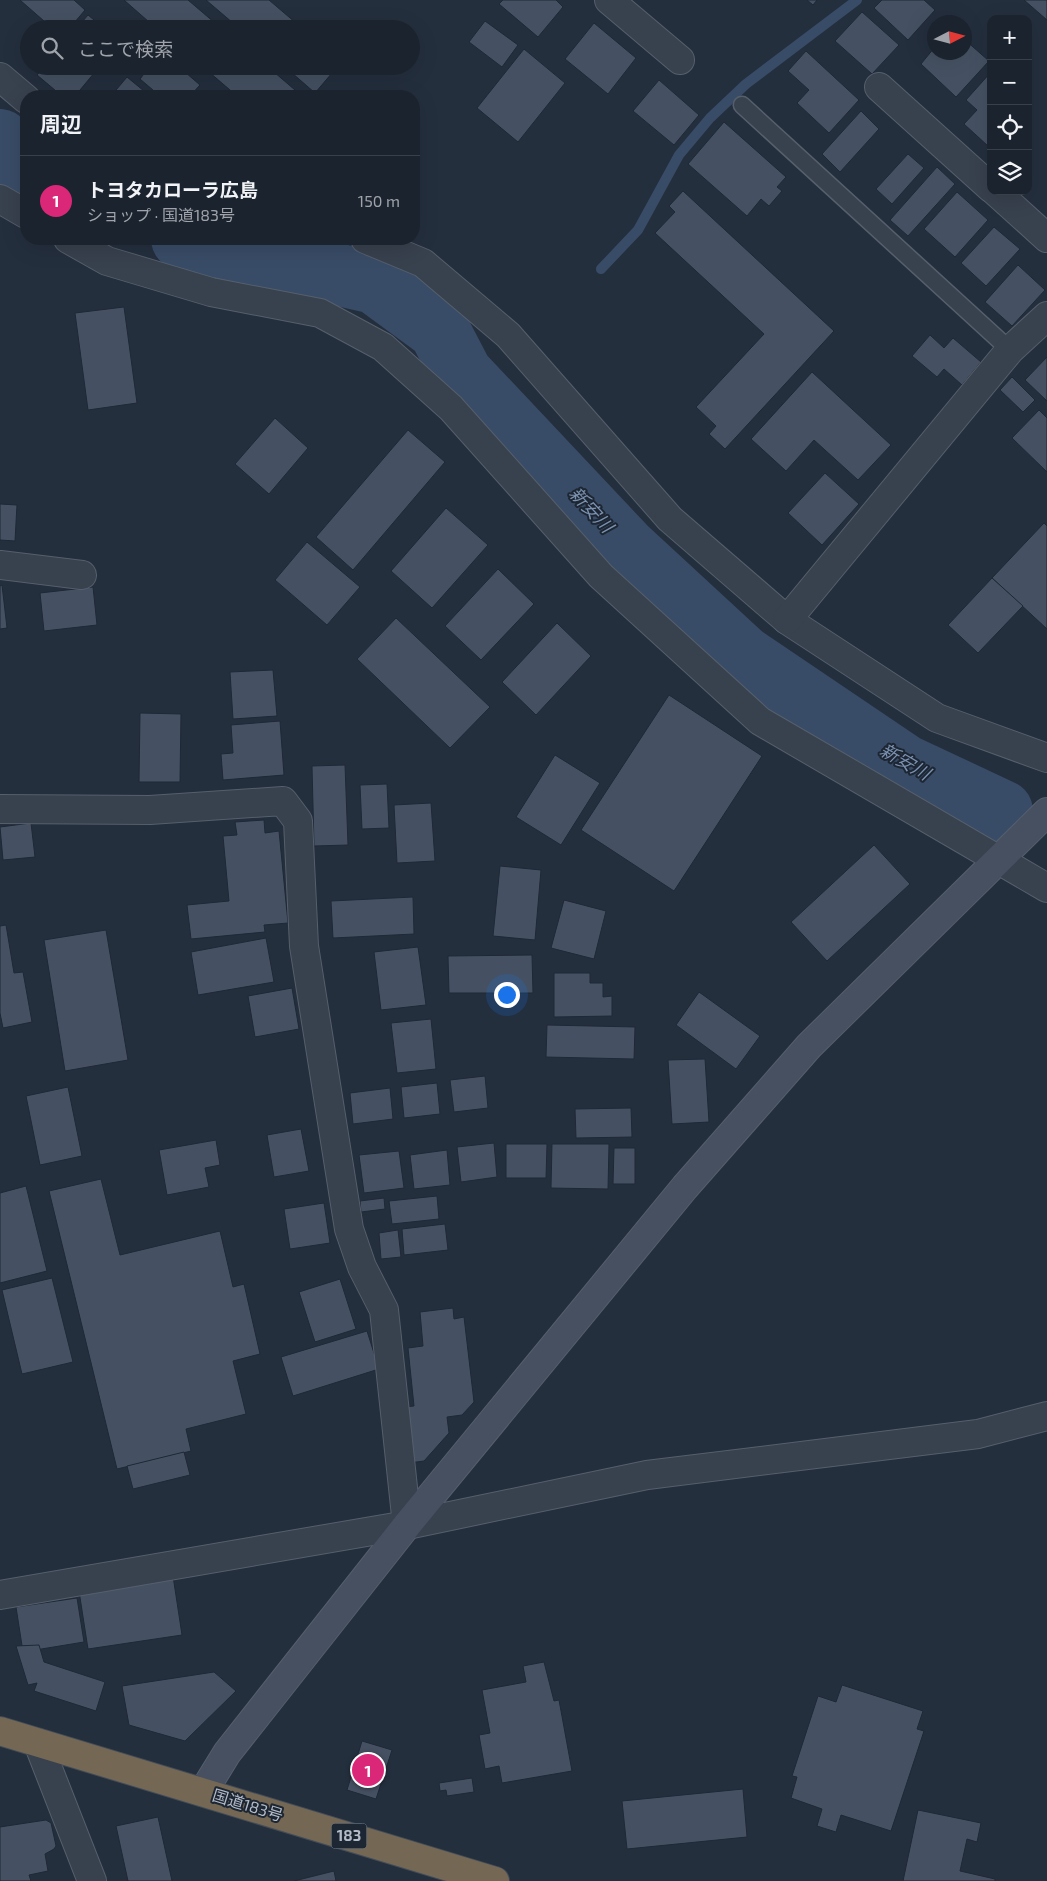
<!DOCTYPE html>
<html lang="ja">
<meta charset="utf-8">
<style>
body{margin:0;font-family:"Exo 2","Noto Sans JP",sans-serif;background:#242b36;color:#f1f3f6}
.controls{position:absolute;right:15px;top:15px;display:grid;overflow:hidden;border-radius:10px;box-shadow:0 5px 20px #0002}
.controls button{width:45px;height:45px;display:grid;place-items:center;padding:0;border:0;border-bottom:1px solid #39404a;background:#1b232e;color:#f1f3f6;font:25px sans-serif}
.compass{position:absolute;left:927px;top:15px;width:45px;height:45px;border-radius:50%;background:#1b232e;box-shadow:0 5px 20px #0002;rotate:84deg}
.you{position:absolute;left:506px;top:994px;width:18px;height:18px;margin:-12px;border:4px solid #fff;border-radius:50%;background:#1a73e8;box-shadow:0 0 0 8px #1a73e833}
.badge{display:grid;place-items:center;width:32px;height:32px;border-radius:50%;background:#db2777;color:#fff;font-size:16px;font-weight:700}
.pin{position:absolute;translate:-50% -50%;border:2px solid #fff;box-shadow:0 1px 5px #0006}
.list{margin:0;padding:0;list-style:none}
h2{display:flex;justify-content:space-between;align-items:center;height:65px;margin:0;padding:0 20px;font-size:21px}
h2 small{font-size:16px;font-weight:400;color:#a0a4aa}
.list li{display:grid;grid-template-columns:32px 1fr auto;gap:15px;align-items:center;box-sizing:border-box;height:90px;padding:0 20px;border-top:1px solid #39404a}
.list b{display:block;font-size:19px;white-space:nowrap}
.list p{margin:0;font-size:16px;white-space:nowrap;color:#a0a4aa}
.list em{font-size:16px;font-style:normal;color:#a0a4aa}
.icon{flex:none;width:28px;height:28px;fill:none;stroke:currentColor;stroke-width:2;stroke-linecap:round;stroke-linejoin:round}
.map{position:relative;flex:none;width:1047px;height:1881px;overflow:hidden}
.search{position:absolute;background:#1b232e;box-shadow:0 5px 20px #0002;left:20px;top:20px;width:400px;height:55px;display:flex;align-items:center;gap:12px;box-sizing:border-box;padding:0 18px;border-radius:28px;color:#a0a4aa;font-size:19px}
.panel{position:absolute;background:#1b232e;box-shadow:0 5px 20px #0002;left:20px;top:90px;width:400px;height:155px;border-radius:20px}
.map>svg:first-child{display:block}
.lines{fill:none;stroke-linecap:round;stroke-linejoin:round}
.stream{stroke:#394c67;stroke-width:10}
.river{stroke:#394c67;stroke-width:62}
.building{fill:#455162;stroke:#1f2835}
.lane-casing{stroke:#565f6c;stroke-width:19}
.street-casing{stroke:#565f6c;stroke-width:30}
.secondary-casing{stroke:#565f6c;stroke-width:30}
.highway-casing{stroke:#434c59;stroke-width:30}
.lane{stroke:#38414e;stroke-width:16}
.street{stroke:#38414e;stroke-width:28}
.secondary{stroke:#465061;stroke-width:28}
.highway{stroke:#746855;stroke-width:28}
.labels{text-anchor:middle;stroke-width:4;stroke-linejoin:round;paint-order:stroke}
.shield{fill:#1d2633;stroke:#878f9c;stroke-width:1}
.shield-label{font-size:15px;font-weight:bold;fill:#b4bcc9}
.street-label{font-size:16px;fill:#b4bcc9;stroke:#1d2633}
.water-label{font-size:18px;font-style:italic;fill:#7c92b1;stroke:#1d2633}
</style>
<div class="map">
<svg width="1047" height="1881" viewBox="0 0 1047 1881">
<rect width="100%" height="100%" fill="#242f3e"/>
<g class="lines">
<g class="stream">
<path d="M601,269l37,-39 41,-75 31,-37 36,-34 111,-84"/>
<path d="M439,330l25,-9"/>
</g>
<g class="river">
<path d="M0,140l21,26 5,3"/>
<path d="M182,239l193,44 64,47 23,44 164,174 117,108 161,109 98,46"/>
</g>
</g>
<g class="building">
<path d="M20,0h54l11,10 -16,19h-28l-2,-2 5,-6z"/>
<path d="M124,0h64l34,29h-65z"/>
<path d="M206,0h63l34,29h-63z"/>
<path d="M503,0h53l7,7 -25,30 -39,-33z"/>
<path d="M807,0h10l-4,5z"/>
<path d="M882,0h42l11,10 -27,30 -34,-32z"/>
<path d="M1024,0h23v20z"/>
<path d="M862,12l37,33 -27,29 -37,-33z"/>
<path d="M88,15l17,14h-29z"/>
<path d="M485,21l33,24 -16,22 -33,-25z"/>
<path d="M594,23l42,35 -28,36 -43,-35z"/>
<path d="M964,39l25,22 -33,36 -35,-33 13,-16v4h30z"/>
<path d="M524,49l41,34 -47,59 -41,-34z"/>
<path d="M806,51l53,49 -30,33 -32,-30 12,-13 -21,-19z"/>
<path d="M45,66h55l-25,30h-13l-25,-21z"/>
<path d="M150,66h28l22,19 -10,11h-30l-20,-17z"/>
<path d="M202,66h65l35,30h-65z"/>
<path d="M284,66h54l-23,27z"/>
<path d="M991,72v71l-3,3 -24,-22 13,-14 -11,-10z"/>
<path d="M127,77l23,19h-39z"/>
<path d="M659,80l40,35 -25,30 -41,-34z"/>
<path d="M861,111l18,18 -39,43 -18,-18z"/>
<path d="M724,122l62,55 -9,10 5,4 -13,15 -8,-7 -14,17 -59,-52z"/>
<path d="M908,154l16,14 -32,36 -16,-15z"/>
<path d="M937,167l18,17 -47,52 -18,-16z"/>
<path d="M683,191l151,140 -109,118 -16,-15 7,-8 -20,-19 68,-73 -109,-101 20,-21 -6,-6z"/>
<path d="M957,192l31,28 -33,37 -31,-28z"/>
<path d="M994,227l26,22 -34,37 -25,-23z"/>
<path d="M1018,265l27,25 -33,36 -27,-24z"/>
<path d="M124,307l13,96 -49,7 -13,-97z"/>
<path d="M930,335l14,13 9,-10 28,24 -19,23 -18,-16 -7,8 -25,-21z"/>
<path d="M1047,357v44l-22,-21z"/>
<path d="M812,372l79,73 -33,35 -44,-40 -28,31 -35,-32z"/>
<path d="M1012,377l23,23 -12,12 -23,-22z"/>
<path d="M1039,410l8,8v54l-35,-34z"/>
<path d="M275,418l33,30 -39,46 -34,-30z"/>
<path d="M408,430l37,32 -92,108 -37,-33z"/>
<path d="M825,473l34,31 -37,41 -34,-32z"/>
<path d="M0,504l17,1 -2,36 -15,-1z"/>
<path d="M446,508l42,37 -56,63 -41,-37z"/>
<path d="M1044,523l3,3v103l-55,-51z"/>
<path d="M307,542l53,45 -33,38 -52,-45z"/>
<path d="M498,569l36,35 -53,56 -36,-34z"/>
<path d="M992,578l31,28 -45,47 -30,-28z"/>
<path d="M2,585l5,43 -7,1v-43z"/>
<path d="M93,587l4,38 -53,6 -4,-38z"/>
<path d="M396,618l94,89 -40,41 -93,-89z"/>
<path d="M557,623l34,33 -55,59 -34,-33z"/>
<path d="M273,670l4,46 -44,3 -3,-47z"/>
<path d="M669,695l93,61 -88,135 -93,-61z"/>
<path d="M140,713l41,1 -1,68h-41z"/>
<path d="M280,721l4,54 -61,5 -2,-26 12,-1 -2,-28z"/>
<path d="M555,755l45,28 -39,62 -45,-28z"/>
<path d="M345,765l3,80 -34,1 -2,-80z"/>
<path d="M387,784l2,44 -27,1 -2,-44z"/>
<path d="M431,803l4,58 -38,2 -3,-58z"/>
<path d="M264,820l1,13 14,-2 9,92 -24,2 1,7 -74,7 -4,-34 42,-4 -6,-65 14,-1 -2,-13z"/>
<path d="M31,823l4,34 -32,3 -3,-33z"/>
<path d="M874,845l36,39 -83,77 -36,-39z"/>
<path d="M500,866l41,4 -6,70 -42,-4z"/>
<path d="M413,897l1,37 -81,4 -2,-37z"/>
<path d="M564,900l42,11 -12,48 -43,-11z"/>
<path d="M6,925l8,48 9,-1 9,50 -29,6 -3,-15v-87z"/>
<path d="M106,930l22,130 -63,11 -21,-131z"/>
<path d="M266,938l8,44 -76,13 -7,-43z"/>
<path d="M418,947l8,58 -45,5 -7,-58z"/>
<path d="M532,955l1,38h-84l-1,-37z"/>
<path d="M554,973h36v10h13v14l9,-1v20l-58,1z"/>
<path d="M292,988l7,41 -44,8 -7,-41z"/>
<path d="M699,992l61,44 -24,33 -60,-44z"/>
<path d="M431,1019l5,50 -39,4 -6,-50z"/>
<path d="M547,1025l88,2 -1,32 -88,-2z"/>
<path d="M705,1059l4,63 -37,2 -4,-64z"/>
<path d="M485,1076l3,32 -34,4 -4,-32z"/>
<path d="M437,1083l3,31 -36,4 -3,-31z"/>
<path d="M68,1087l14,69 -42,9 -14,-69z"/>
<path d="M390,1088l3,31 -40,5 -3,-31z"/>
<path d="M631,1108l1,29 -56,1 -1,-29z"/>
<path d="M301,1129l8,42 -35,6 -7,-42z"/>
<path d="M216,1140l4,25 -15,3 4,19 -42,8 -8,-45z"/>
<path d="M494,1143l3,34 -36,5 -4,-35z"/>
<path d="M506,1144h41l-1,34h-40z"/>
<path d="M552,1144h57l-1,45 -57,-1z"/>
<path d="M614,1148h21v36h-22z"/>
<path d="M447,1150l3,35 -36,4 -4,-34z"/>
<path d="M399,1151l5,37 -40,5 -5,-38z"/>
<path d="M101,1179l19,76 100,-24 13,56 11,-3 16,70 -27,7 13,53 -60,15 5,22 -74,18 -68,-278z"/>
<path d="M26,1186l21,85 -47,12v-90z"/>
<path d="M437,1196l2,23 -47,5 -3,-23z"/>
<path d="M384,1198l1,11 -24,3 -1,-11z"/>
<path d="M324,1203l6,40 -40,6 -6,-40z"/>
<path d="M445,1224l3,26 -44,5 -2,-26z"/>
<path d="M398,1230l3,27 -20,2 -2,-26z"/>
<path d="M52,1278l21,84 -51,12 -20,-84z"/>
<path d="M340,1279l16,50 -41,13 -16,-50z"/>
<path d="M453,1308l1,11 10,-2 10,85 -12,13 -15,2 2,16 -25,28 -15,2 -6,-56 11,-1 -6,-58 15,-2 -3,-34z"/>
<path d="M367,1331l12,38 -86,27 -12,-39z"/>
<path d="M184,1452l6,23 -57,14 -6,-23z"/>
<path d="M173,1576l9,59 -94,14 -9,-58z"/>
<path d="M77,1598l7,44 -61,10 -7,-45z"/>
<path d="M39,1645l5,17 61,20 -9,29 -62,-20 3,-8 -9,2 -12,-39z"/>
<path d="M544,1662l10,39 5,-1 13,71 -70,12 -3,-17 -14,3 -6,-34 11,-2 -8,-43 44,-8 -3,-16z"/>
<path d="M214,1672l22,19 -51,50 -56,-16 -7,-39z"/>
<path d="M842,1685l81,26 -6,18 7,2 -33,100 -50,-16 -5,17 -19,-6 5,-17 -31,-11 6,-21 -5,-1 26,-80 18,6z"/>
<path d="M362,1741l30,9 -16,49 -29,-9z"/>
<path d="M472,1778l2,14 -27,4 -1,-6 -6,1 -1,-8z"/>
<path d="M743,1789l4,48 -120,12 -5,-48z"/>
<path d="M918,1810l63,13 -4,19 -10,-3 -7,32 35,8v2h-92z"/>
<path d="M158,1817l14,64h-44l-12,-55z"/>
<path d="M46,1820l5,3 5,23 -2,3 -9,5 3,17 -19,4 2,6h-31v-54z"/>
<path d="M334,1871l2,10h-42z"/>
</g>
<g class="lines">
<defs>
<path id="lane" d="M742,105l268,245"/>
<g id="street">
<path d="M609,0l71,60"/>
<path d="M0,77l26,22"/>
<path d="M879,87l112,101"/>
<path d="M995,191l52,47"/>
<path d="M0,199l26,15"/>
<path d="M68,239l39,22 104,31 109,21 63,34 68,61 150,168 159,145 287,167"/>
<path d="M365,239l58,24 85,72 162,184 117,101 150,98 110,40"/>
<path d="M0,565l82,10"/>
<path d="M787,620l223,-270 37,-34"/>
<path d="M0,809l150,1 133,-9 15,20 6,125 45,283 13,38 22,43 23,215"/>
<path d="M0,1595l407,-70 240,-50 331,-41 69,-18"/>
<path d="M38,1743l54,138"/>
</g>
<path id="secondary" d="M203,1792l24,-39 180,-228 278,-338 124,-141 238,-234"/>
<path id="highway" d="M0,1731l495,150"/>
</defs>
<use href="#lane" class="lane-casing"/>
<use href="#street" class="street-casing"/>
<use href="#secondary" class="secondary-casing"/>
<use href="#highway" class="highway-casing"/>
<use href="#lane" class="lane"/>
<use href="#street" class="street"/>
<use href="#secondary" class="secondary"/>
<use href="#highway" class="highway"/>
</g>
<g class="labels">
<rect class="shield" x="331.5" y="1823.5" width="35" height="25" rx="4"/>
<g class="shield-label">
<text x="349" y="1841">183</text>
</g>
<g class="street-label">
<text transform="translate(248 1805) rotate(17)" y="6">国道183号</text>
</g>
<g class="water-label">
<text transform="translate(591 510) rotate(47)" y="6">新安川</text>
<text transform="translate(905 762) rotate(30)" y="6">新安川</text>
</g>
</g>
</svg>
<div class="controls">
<button>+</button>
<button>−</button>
<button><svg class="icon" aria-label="locate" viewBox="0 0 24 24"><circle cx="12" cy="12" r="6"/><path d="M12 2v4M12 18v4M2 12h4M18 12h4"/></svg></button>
<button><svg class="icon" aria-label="layers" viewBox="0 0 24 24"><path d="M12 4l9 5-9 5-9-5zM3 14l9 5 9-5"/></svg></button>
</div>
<svg class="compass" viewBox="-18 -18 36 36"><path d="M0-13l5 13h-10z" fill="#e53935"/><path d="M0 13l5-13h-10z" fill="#a0a4aa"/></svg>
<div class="you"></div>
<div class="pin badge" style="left:368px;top:1770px">1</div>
<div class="search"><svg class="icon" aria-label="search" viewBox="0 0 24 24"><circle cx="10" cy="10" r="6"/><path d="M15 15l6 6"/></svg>ここで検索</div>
<section class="panel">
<h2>周辺<small></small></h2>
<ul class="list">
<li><span class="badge">1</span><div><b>トヨタカローラ広島</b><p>ショップ · 国道183号</p></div><em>150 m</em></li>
</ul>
</section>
</div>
